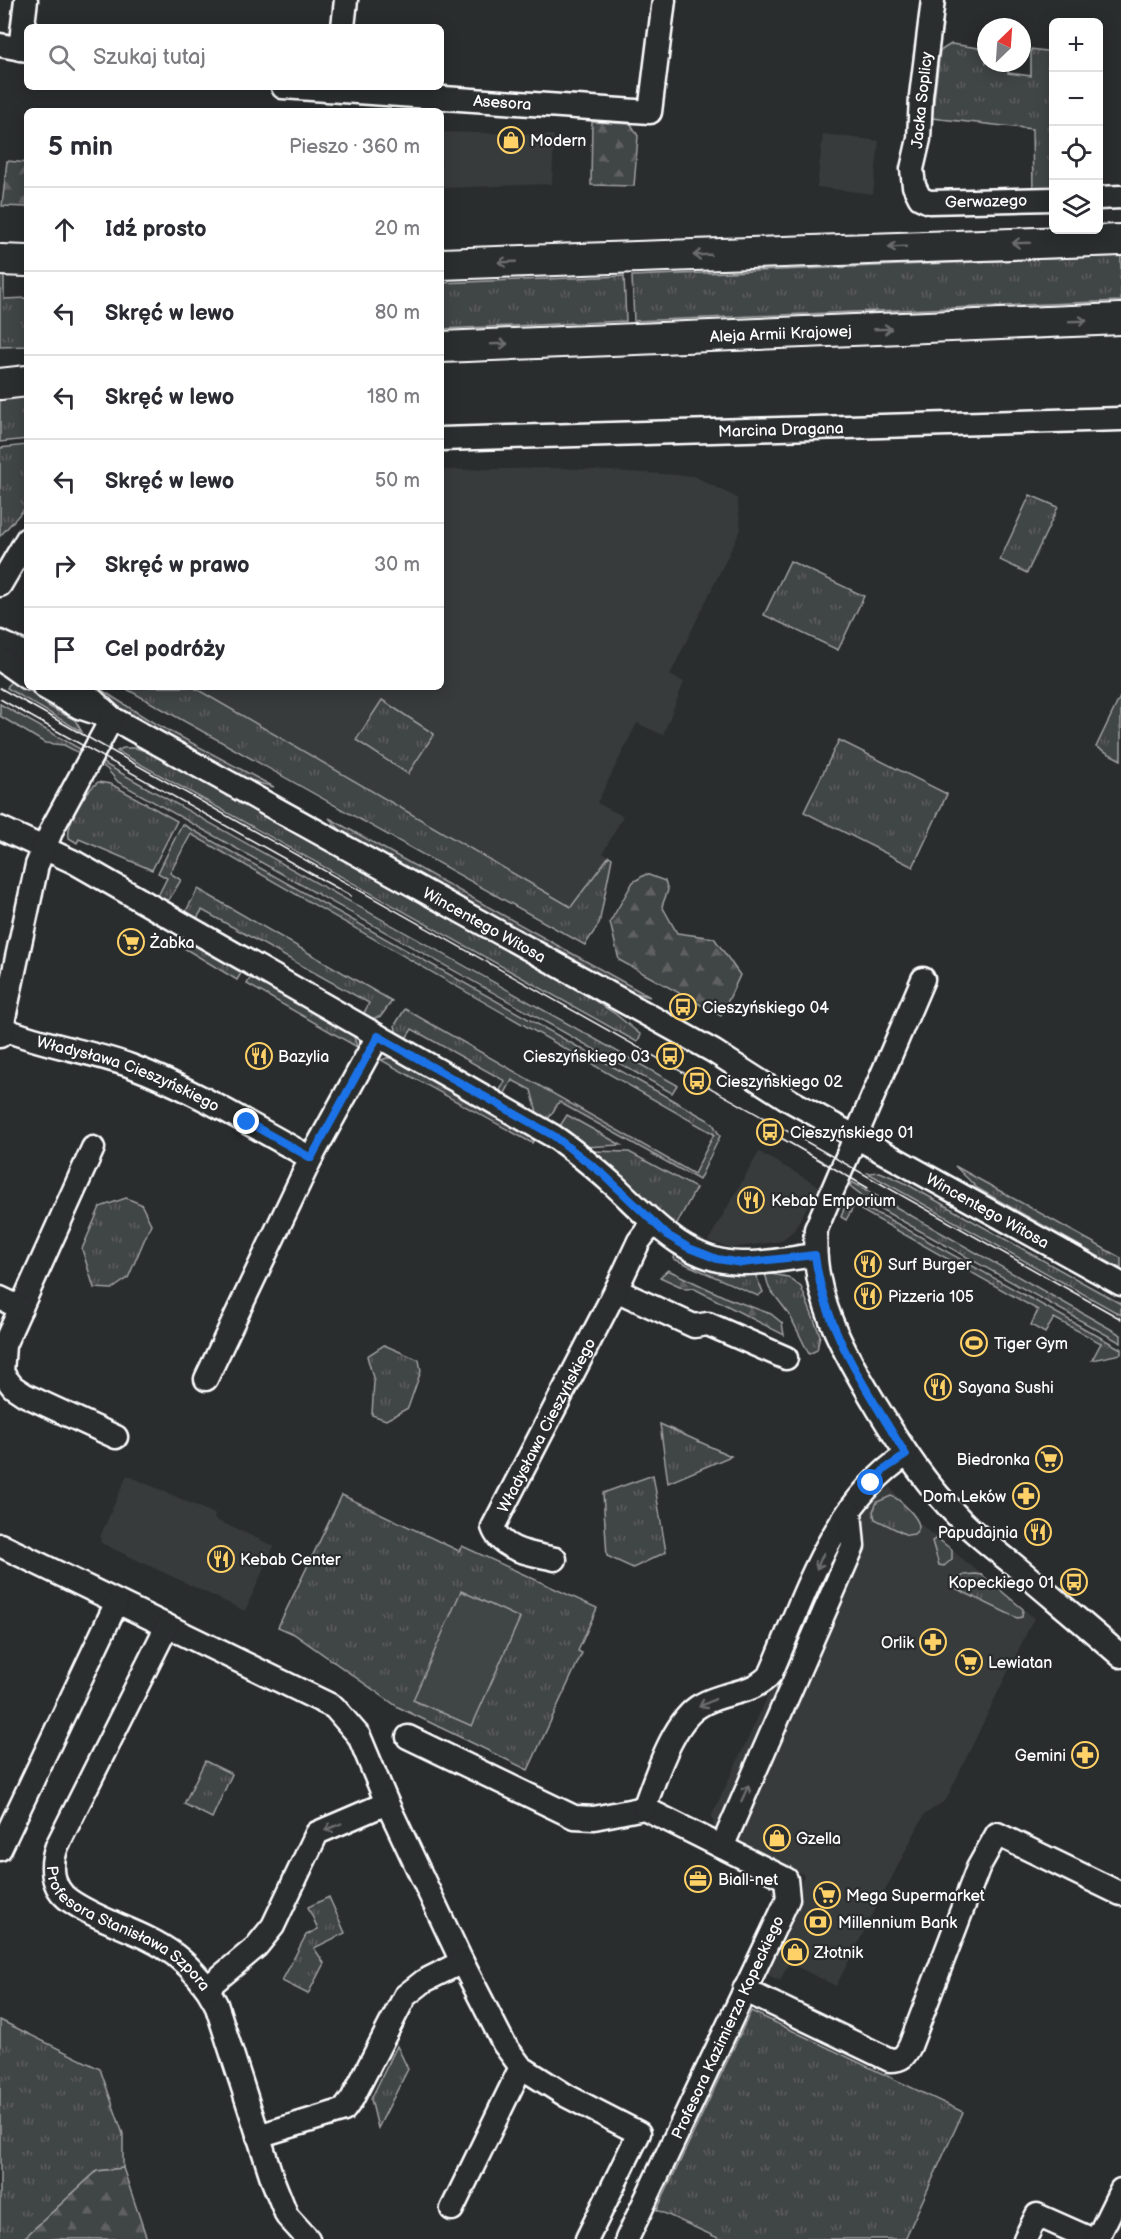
<!DOCTYPE html>
<html lang="pl">
<meta charset="utf-8">
<style>
body{margin:0;font-family:"Balsamiq Sans",sans-serif;background:#f7f7f7;color:#2b2b33}
.controls{position:absolute;right:18px;top:18px;display:grid;overflow:hidden;border-radius:9px;box-shadow:0 3px 15px #0003}
.controls button{width:54px;height:54px;display:grid;place-items:center;padding:0;border:0;border-bottom:2px solid #e1e1e2;background:#fff;color:#2b2b33;font:30px sans-serif}
.compass{position:absolute;left:977px;top:18px;width:54px;height:54px;border-radius:50%;background:#fff;box-shadow:0 3px 15px #0003;rotate:25deg}
.stop{position:absolute;width:18px;height:18px;margin:-14px;border:4px solid #1a73e8;border-radius:50%;background:#fff}
.stop.end{background:#1a73e8;border-color:#fff;box-shadow:0 2px 6px #0008}
.list{margin:0;padding:0;list-style:none}
h2{display:flex;justify-content:space-between;align-items:center;height:78px;margin:0;padding:0 24px;font-size:26px}
h2 small{font-size:20px;font-weight:400;color:#7c7c81}
.list li{display:grid;grid-template-columns:39px 1fr auto;gap:18px;align-items:center;box-sizing:border-box;height:84px;padding:0 24px;border-top:2px solid #e1e1e2}
.list b{display:block;font-size:22px;white-space:nowrap}
.list em{font-size:20px;font-style:normal;color:#7c7c81}
.icon{flex:none;width:33px;height:33px;fill:none;stroke:currentColor;stroke-width:2;stroke-linecap:round;stroke-linejoin:round}
.map{position:relative;flex:none;width:1121px;height:2239px;overflow:hidden}
.search{position:absolute;background:#fff;box-shadow:0 3px 15px #0003;left:24px;top:24px;width:420px;height:66px;display:flex;align-items:center;gap:15px;box-sizing:border-box;padding:0 21px;border-radius:9px;color:#7c7c81;font-size:22px}
.panel{position:absolute;background:#fff;box-shadow:0 3px 15px #0003;left:24px;top:108px;width:420px;height:582px;border-radius:9px}
.map>svg:first-child{display:block}
.built{fill:#373a3b}
.grass{fill:url(#grass-tufts);stroke:#a0a2a2;stroke-width:1.5}
.forest{fill:url(#forest-firs);stroke:#a0a2a2;stroke-width:1.5}
.pitch{fill:#414445;stroke:#a0a2a2;stroke-width:1.5}
.lines{fill:none;stroke-linecap:round;stroke-linejoin:round}
.minor-casing{stroke:#fff;stroke-width:27}
.major-casing{stroke:#fff;stroke-width:34}
.minor{stroke:#2a2d2e;stroke-width:22}
.major{stroke:#2a2d2e;stroke-width:30}
.tram{stroke:#fff;stroke-width:1.5}
.oneway{stroke:#6a6c6d}
.route{stroke:#1a73e8;stroke-width:8}
.labels{text-anchor:middle;stroke-width:4.5;stroke-linejoin:round;paint-order:stroke}
.street-label{font-size:16px;fill:#fff;stroke:#2a2d2e}
.poi-label{font-size:16px;fill:#fff;stroke:#2a2d2e;text-anchor:start}
</style>
<div class="map">
<svg width="1121" height="2239" viewBox="0 0 1121 2239">
<defs>
<pattern id="grass-tufts" width="24" height="20" patternUnits="userSpaceOnUse" patternTransform="scale(1.5)"><rect width="24" height="20" fill="#414445"/><path d="M3 7l-1-3M5 7V3M7 7l1-3M15 17l-1-3M17 17v-4M19 17l1-3" fill="none" stroke="#5e6061"/></pattern>
<pattern id="forest-firs" width="22" height="20" patternUnits="userSpaceOnUse" patternTransform="scale(1.5)"><rect width="22" height="20" fill="#414445"/><path d="M5 1l3.5 6h-7zM16 11l3.5 6h-7z" fill="#5e6061"/></pattern>
</defs>
<rect width="100%" height="100%" fill="#2a2d2e"/>
<filter id="ink" filterUnits="userSpaceOnUse"><feTurbulence type="fractalNoise" baseFrequency=".0167" numOctaves="2"/><feDisplacementMap in="SourceGraphic" scale="12" xChannelSelector="R" yChannelSelector="G"/><feConvolveMatrix kernelMatrix="1 2 1 2 8 2 1 2 1" color-interpolation-filters="sRGB"/></filter>
<g filter="url(#ink)">
<g class="built">
<path d="M441,132l113,3 -2,49 -111,4z"/>
<path d="M823,134l56,7 -6,53 -56,-7z"/>
<path d="M562,468l132,8 43,22 4,31 -71,146 14,7 -21,53 -26,-12 -40,80 26,13 -20,37 6,3 -38,52 -378,-221h248v-217z"/>
<path d="M759,1152l60,34 -25,44 -12,11 -51,7 -23,-7z"/>
<path d="M127,1475l88,39 -1,5 60,27 -29,65 -144,-68 -1,-6z"/>
<path d="M890,1487l28,35 116,96 -88,182 -22,15 -88,171 -47,-23 -9,18 -20,-10 44,-96 -90,-47 -2,-13 130,-277 19,-28z"/>
</g>
<g class="grass">
<path d="M951,44l35,5v14h23l-1,10 23,3v-27l22,3v140h-20l-1,-63 -100,-11 8,-67z"/>
<path d="M1121,256v45l-487,20 -2,-45z"/>
<path d="M0,274h4v25l23,-1v48l-27,1z"/>
<path d="M624,276l2,45 -185,8v-46z"/>
<path d="M27,394v45l-27,3v-46z"/>
<path d="M27,445v61l-27,30v-88z"/>
<path d="M1030,495l28,12 -31,66 -27,-13z"/>
<path d="M790,561l74,35 -26,54 -74,-35z"/>
<path d="M13,676l35,30 27,14 7,12 -75,-44z"/>
<path d="M89,687h8l52,33 125,67c-59,-13 -135,-66 -185,-100z"/>
<path d="M123,687h70l378,220 38,-51 3,2 -13,66 -14,21z"/>
<path d="M1121,695v65l-25,-13z"/>
<path d="M382,700l52,34 -26,40 -52,-34z"/>
<path d="M0,704l82,46 -1,4 -17,-9 -19,-2 -45,-27z"/>
<path d="M839,740l108,54 -34,73 -109,-55z"/>
<path d="M123,748h13l15,5 420,232 43,28 27,22 -4,7 -520,-291z"/>
<path d="M100,761l3,2 574,322 -5,8 -554,-311 -11,-13 -9,-6z"/>
<path d="M98,782l13,2 66,37 -25,49 -73,-31 -2,4 -8,-5c-3,-16 17,-47 29,-56z"/>
<path d="M329,818l321,179 -28,-8 -274,-151z"/>
<path d="M182,824l524,295 7,5 7,12 -21,44 -140,-78 -12,19 -9,-5 -7,-26 -19,-10 -9,17 -5,-3 7,-13 -93,-52 -7,11 -8,-5 -2,-10 10,-16 289,165 20,-40 -523,-300 -21,39 11,7 -14,23 -11,-3 11,-22 -9,-5z"/>
<path d="M198,889l194,112 -11,15 -13,4 -6,-3 7,-14 -167,-93 -8,13 -8,-12z"/>
<path d="M197,945l46,25 -6,10 -53,-32z"/>
<path d="M252,975l101,58 4,14 -110,-63z"/>
<path d="M387,1058h11l138,79 -4,6 -151,-83z"/>
<path d="M567,1115l54,30 -37,2 -26,-18z"/>
<path d="M590,1151l39,1 67,36 -23,43z"/>
<path d="M955,1166l166,92v11l-144,-81z"/>
<path d="M880,1172l23,10 218,122v11l-253,-142z"/>
<path d="M852,1182l269,153v8l-242,-135 -29,-22z"/>
<path d="M126,1198l15,6 10,20 -23,54 -16,11 -18,-1 -12,-39 18,-42z"/>
<path d="M850,1203l35,14 236,132v5l-29,6 9,-17 -47,-25 -9,15 -14,-8 7,-15 -184,-104 -8,14 -5,-3 4,-11z"/>
<path d="M675,1253l79,19 9,20 -5,4 -84,-37z"/>
<path d="M765,1273l23,4 13,10 19,48 -3,15 -8,4 -20,-40 -20,-26z"/>
<path d="M384,1345l35,15 2,11 -13,37 -22,12 -14,-5 2,-34 -7,-25z"/>
<path d="M660,1424l71,32 -63,27z"/>
<path d="M653,1475l13,77 -33,16 -26,-12 -4,-63z"/>
<path d="M342,1495l117,56 3,-5 135,62 -19,43 4,2 -54,117 -130,-63 -104,-73 -16,-7z"/>
<path d="M891,1496c8,2 27,21 28,30 0,4 -3,6 -5,8l-7,1 -32,-16 -2,-8 4,-9z"/>
<path d="M937,1538l15,12v9l-8,7 -5,-1 -7,-24z"/>
<path d="M975,1574l7,1 41,34 -1,8 -5,1 -60,-29v-9l7,-5z"/>
<path d="M205,1761l27,13 -20,44 -28,-14z"/>
<path d="M329,1897l16,36 -31,15 10,15 -16,31 -26,-13 24,-46 12,-6 -10,-22z"/>
<path d="M751,2011l212,101 -58,127h-185l-63,-29z"/>
<path d="M0,2020l100,49 23,65v34l-26,3 -74,68h-23z"/>
<path d="M397,2046l11,23 -30,59 -7,-29z"/>
</g>
<g class="forest">
<path d="M592,122l39,2 7,12 -4,50 -43,-1z"/>
<path d="M7,161l20,2v44l-25,-1z"/>
<path d="M646,874l19,7 3,9 -6,16 15,27 37,5 26,37 -19,41 -102,-56 -9,-38 23,-40z"/>
<path d="M668,1270l59,28 44,16 11,9 2,12 -91,-47 -7,1 -26,-12z"/>
<path d="M123,2168l24,71h-124l74,-68z"/>
</g>
<path class="pitch" d="M461,1591l59,27 -48,108 -59,-26z"/>
<g class="lines">
<defs>
<g id="minor">
<path id="s1" d="M933,0l-12,96 -2,43 -7,30 2,17 6,12 9,4 125,-3"/>
<path d="M343,27l3,-27"/>
<path d="M0,45l27,5"/>
<path d="M20,49l6,-49"/>
<path id="s2" d="M283,87l367,25 14,-112"/>
<path d="M1098,198l23,-1"/>
<path id="s3" d="M441,439l680,-20"/>
<path d="M0,585l27,-46"/>
<path d="M0,642l27,12"/>
<path d="M0,659l27,19"/>
<path id="s4" d="M44,687l35,20 33,11 601,333 78,50 330,183"/>
<path d="M79,687l32,30"/>
<path d="M0,828l74,34 479,274c22,15 42,32 62,50 36,34 71,76 126,77 24,1 50,-5 74,-8"/>
<path d="M923,979l-107,250c-6,67 28,123 61,178 25,41 50,79 84,113 18,18 40,34 59,50 34,29 68,57 101,86"/>
<path id="s5" d="M4,1029c41,17 86,22 127,37 64,24 121,60 180,92"/>
<path d="M0,1036l37,-171 16,-38 59,-109"/>
<path d="M93,1148l-89,197 -2,28 11,14 12,8 91,42"/>
<path d="M653,1223l-14,18 -23,49 78,36 14,-2 78,34"/>
<path d="M0,1298l21,10"/>
<path d="M206,1379l105,-221 67,-122"/>
<path d="M0,1545l334,162 25,29 28,67 75,159 42,82 17,23 -69,142"/>
<path id="s6" d="M555,1559c-22,-5 -54,-8 -62,-32l123,-237"/>
<path id="s7" d="M167,1626l-110,220c-7,19 -6,41 12,54 32,23 75,31 106,55 18,14 31,29 41,49l57,177 14,35 21,23"/>
<path d="M408,1737l166,80 20,1 50,-10 142,71 2,20 -161,340"/>
<path d="M644,1808c11,-29 29,-88 57,-103 23,-14 53,-10 70,-32 34,-78 60,-168 135,-218"/>
<path d="M722,1847l131,-301 -3,-34"/>
<path d="M0,1849l117,-247"/>
<path d="M208,1987l48,-40 17,-21 44,-93 70,-30"/>
<path d="M744,1990l146,70c12,0 15,-4 20,-14l68,-178 19,-34 124,60"/>
<path d="M521,2067l46,29 72,37 -52,106"/>
<path d="M258,2136l86,-26 8,-11 53,-103 19,-15 38,-19"/>
<path d="M1025,2239l12,-24 54,24"/>
<path d="M1097,2239l24,-49"/>
</g>
<g id="major">
<path d="M0,260l27,1"/>
<path d="M441,264l680,-24"/>
<path id="s8" d="M441,347l680,-28"/>
<path d="M0,384l27,-3"/>
</g>
</defs>
<use href="#minor" class="minor-casing"/>
<use href="#major" class="major-casing"/>
<use href="#minor" class="minor"/>
<use href="#major" class="major"/>
<g class="tram">
<path d="M0,688l1121,631"/>
<path d="M0,699l351,197"/>
<path d="M769,1131l99,57"/>
</g>
</g>
<defs><path id="oneway-shaft" d="M-6 0H5M1.5-3L5.5 0L1.5 3" fill="none" stroke-width="1.6" stroke-linecap="round" stroke-linejoin="round" transform="scale(1.5)"/></defs>
<g class="oneway">
<use href="#oneway-shaft" transform="translate(1021 243) rotate(178)"/>
<use href="#oneway-shaft" transform="translate(897 247) rotate(178)"/>
<use href="#oneway-shaft" transform="translate(702 255) rotate(178)"/>
<use href="#oneway-shaft" transform="translate(507 262) rotate(178)"/>
<use href="#oneway-shaft" transform="translate(1078 321) rotate(-2)"/>
<use href="#oneway-shaft" transform="translate(883 329) rotate(-2)"/>
<use href="#oneway-shaft" transform="translate(499 344) rotate(-2)"/>
<use href="#oneway-shaft" transform="translate(820 1561) rotate(114)"/>
<use href="#oneway-shaft" transform="translate(707 1703) rotate(154)"/>
<use href="#oneway-shaft" transform="translate(745 1793) rotate(-66)"/>
<use href="#oneway-shaft" transform="translate(333 1827) rotate(157)"/>
</g>
</g>
<g class="lines" filter="url(#ink)">
<path class="route" d="M247,1122l64,36 67,-122 176,100 49,38 64,61 22,13 28,11 25,4 73,-8c9,76 53,136 91,200l-21,14 -14,14"/>
</g>
<defs>
<symbol id="shop-ring" viewBox="-11 -11 22 22"><circle r="9.5" fill="#2a2d2e" stroke="#ffd166" stroke-width="1.5"/><path d="M-5-2.5h2.3a2.7 3.5 0 0 1 5.4 0H5L5.5 6h-11ZM-1.5-2.5h3a1.5 2.3 0 0 0-3 0Z" fill="#ffd166"/></symbol>
<symbol id="supermarket-ring" viewBox="-11 -11 22 22"><circle r="9.5" fill="#2a2d2e" stroke="#ffd166" stroke-width="1.5"/><path d="M-6-5.5h2.5l.6 2H6L4.5 2H-2.5L-4.4-4H-6ZM-1.5 3.2a1.3 1.3 0 1 0 .1 0ZM3 3.2a1.3 1.3 0 1 0 .1 0Z" fill="#ffd166"/></symbol>
<symbol id="bus-ring" viewBox="-11 -11 22 22"><circle r="9.5" fill="#2a2d2e" stroke="#ffd166" stroke-width="1.5"/><path d="M-5-6H5V4H4V6H2V4H-2V6H-4V4H-5ZM-3.5-4V0h7V-4ZM-3.5 1.2v1.5H-2V1.2ZM2 1.2v1.5H3.5V1.2Z" fill="#ffd166"/></symbol>
<symbol id="restaurant-ring" viewBox="-11 -11 22 22"><circle r="9.5" fill="#2a2d2e" stroke="#ffd166" stroke-width="1.5"/><path d="M-5-6h1v4h1v-4h1v4h1v-4h1v5L-1.5 .5V6h-2V.5L-5-1ZM5-6V6H3V1.5H1.5Q1.5-4 5-6Z" fill="#ffd166"/></symbol>
<symbol id="stadium-ring" viewBox="-11 -11 22 22"><circle r="9.5" fill="#2a2d2e" stroke="#ffd166" stroke-width="1.5"/><path d="M0-5a6.5 5 0 1 0 0 10a6.5 5 0 1 0 0-10ZM-3.5-1.8h7v3.6h-7Z" fill="#ffd166"/></symbol>
<symbol id="pharmacy-ring" viewBox="-11 -11 22 22"><circle r="9.5" fill="#2a2d2e" stroke="#ffd166" stroke-width="1.5"/><path d="M-2-6h4v4h4v4h-4v4h-4v-4h-4v-4h4Z" fill="#ffd166"/></symbol>
<symbol id="office-ring" viewBox="-11 -11 22 22"><circle r="9.5" fill="#2a2d2e" stroke="#ffd166" stroke-width="1.5"/><path d="M-6-3h4V-5.5h4V-3h4V5H-6ZM-1-4.5V-3h2v-1.5ZM-6 0V1H6V0Z" fill="#ffd166"/></symbol>
<symbol id="bank-ring" viewBox="-11 -11 22 22"><circle r="9.5" fill="#2a2d2e" stroke="#ffd166" stroke-width="1.5"/><path d="M-6-4H6V4H-6ZM0-2.3a2.3 2.3 0 1 0 0 4.6a2.3 2.3 0 1 0 0-4.6Z" fill="#ffd166"/></symbol>
</defs>
<g fill-rule="evenodd">
<use href="#shop-ring" x="496" y="125" width="30" height="30"/>
<use href="#supermarket-ring" x="116" y="927" width="30" height="30"/>
<use href="#bus-ring" x="668" y="992" width="30" height="30"/>
<use href="#restaurant-ring" x="244" y="1041" width="30" height="30"/>
<use href="#bus-ring" x="655" y="1041" width="30" height="30"/>
<use href="#bus-ring" x="682" y="1066" width="30" height="30"/>
<use href="#bus-ring" x="755" y="1117" width="30" height="30"/>
<use href="#restaurant-ring" x="736" y="1185" width="30" height="30"/>
<use href="#restaurant-ring" x="853" y="1249" width="30" height="30"/>
<use href="#restaurant-ring" x="853" y="1281" width="30" height="30"/>
<use href="#stadium-ring" x="959" y="1328" width="30" height="30"/>
<use href="#restaurant-ring" x="923" y="1372" width="30" height="30"/>
<use href="#supermarket-ring" x="1034" y="1444" width="30" height="30"/>
<use href="#pharmacy-ring" x="1011" y="1481" width="30" height="30"/>
<use href="#restaurant-ring" x="1023" y="1517" width="30" height="30"/>
<use href="#restaurant-ring" x="206" y="1544" width="30" height="30"/>
<use href="#bus-ring" x="1059" y="1567" width="30" height="30"/>
<use href="#pharmacy-ring" x="918" y="1627" width="30" height="30"/>
<use href="#supermarket-ring" x="954" y="1647" width="30" height="30"/>
<use href="#pharmacy-ring" x="1070" y="1740" width="30" height="30"/>
<use href="#shop-ring" x="762" y="1823" width="30" height="30"/>
<use href="#office-ring" x="683" y="1864" width="30" height="30"/>
<use href="#supermarket-ring" x="812" y="1880" width="30" height="30"/>
<use href="#bank-ring" x="803" y="1907" width="30" height="30"/>
<use href="#shop-ring" x="780" y="1937" width="30" height="30"/>
</g>
<g class="labels">
<g class="street-label">
<text transform="translate(921 100) rotate(-84)" y="6">Jacka Soplicy</text>
<text dy="6" stroke="none"><textPath href="#s2" startOffset="220">Asesora</textPath></text>
<text dy="6" stroke="none"><textPath href="#s1" startOffset="268">Gerwazego</textPath></text>
<text dy="6" stroke="none"><textPath href="#s8" startOffset="340">Aleja Armii Krajowej</textPath></text>
<text dy="6" stroke="none"><textPath href="#s3" startOffset="340">Marcina Dragana</textPath></text>
<text dy="6" stroke="none"><textPath href="#s4" startOffset="501">Wincentego Witosa</textPath></text>
<text dy="6" stroke="none"><textPath href="#s5" startOffset="132">Władysława Cieszyńskiego</textPath></text>
<text dy="6" stroke="none"><textPath href="#s4" startOffset="1080">Wincentego Witosa</textPath></text>
<text dy="6" stroke="none"><textPath href="#s6" startOffset="188">Władysława Cieszyńskiego</textPath></text>
<text dy="6" stroke="none"><textPath href="#s7" startOffset="369">Profesora Stanisława Szpora</textPath></text>
<text transform="translate(727 2027) rotate(-65)" y="6">Profesora Kazimierza Kopeckiego</text>
</g>
<g class="poi-label">
<text x="530" y="146">Modern</text>
<text x="150" y="948">Żabka</text>
<text x="702" y="1013">Cieszyńskiego 04</text>
<text x="278" y="1062">Bazylia</text>
<text x="650" y="1062" text-anchor="end">Cieszyńskiego 03</text>
<text x="716" y="1087">Cieszyńskiego 02</text>
<text x="790" y="1138">Cieszyńskiego 01</text>
<text x="771" y="1206">Kebab Emporium</text>
<text x="888" y="1270">Surf Burger</text>
<text x="888" y="1302">Pizzeria 105</text>
<text x="994" y="1349">Tiger Gym</text>
<text x="958" y="1393">Sayana Sushi</text>
<text x="1030" y="1465" text-anchor="end">Biedronka</text>
<text x="1006" y="1502" text-anchor="end">Dom Leków</text>
<text x="1018" y="1538" text-anchor="end">Papudajnia</text>
<text x="240" y="1565">Kebab Center</text>
<text x="1054" y="1588" text-anchor="end">Kopeckiego 01</text>
<text x="914" y="1648" text-anchor="end">Orlik</text>
<text x="988" y="1668">Lewiatan</text>
<text x="1066" y="1761" text-anchor="end">Gemini</text>
<text x="796" y="1844">Gzella</text>
<text x="718" y="1885">Biall-net</text>
<text x="846" y="1901">Mega Supermarket</text>
<text x="838" y="1928">Millennium Bank</text>
<text x="814" y="1958">Złotnik</text>
</g>
</g>
</svg>
<div class="controls">
<button>+</button>
<button>−</button>
<button><svg class="icon" aria-label="locate" viewBox="0 0 24 24"><circle cx="12" cy="12" r="6"/><path d="M12 2v4M12 18v4M2 12h4M18 12h4"/></svg></button>
<button><svg class="icon" aria-label="layers" viewBox="0 0 24 24"><path d="M12 4l9 5-9 5-9-5zM3 14l9 5 9-5"/></svg></button>
</div>
<svg class="compass" viewBox="-18 -18 36 36"><path d="M0-13l5 13h-10z" fill="#e53935"/><path d="M0 13l5-13h-10z" fill="#7c7c81"/></svg>
<div class="stop" style="left:871px;top:1483px"></div>
<div class="stop end" style="left:247px;top:1122px"></div>
<div class="search"><svg class="icon" aria-label="search" viewBox="0 0 24 24"><circle cx="10" cy="10" r="6"/><path d="M15 15l6 6"/></svg>Szukaj tutaj</div>
<section class="panel">
<h2>5 min<small>Pieszo · 360 m</small></h2>
<ul class="list">
<li><svg class="icon" aria-label="ahead" viewBox="0 0 24 24"><path d="M12 20V5M6 11l6-6 6 6"/></svg><div><b>Idź prosto</b></div><em>20 m</em></li>
<li><svg class="icon" aria-label="left" viewBox="0 0 24 24"><path d="M17 20v-9H6M10 6l-5 5 5 5"/></svg><div><b>Skręć w lewo</b></div><em>80 m</em></li>
<li><svg class="icon" aria-label="left" viewBox="0 0 24 24"><path d="M17 20v-9H6M10 6l-5 5 5 5"/></svg><div><b>Skręć w lewo</b></div><em>180 m</em></li>
<li><svg class="icon" aria-label="left" viewBox="0 0 24 24"><path d="M17 20v-9H6M10 6l-5 5 5 5"/></svg><div><b>Skręć w lewo</b></div><em>50 m</em></li>
<li><svg class="icon" aria-label="right" viewBox="0 0 24 24"><path d="M7 20v-9h11M14 6l5 5-5 5"/></svg><div><b>Skręć w prawo</b></div><em>30 m</em></li>
<li><svg class="icon" aria-label="arrive" viewBox="0 0 24 24"><path d="M6 21V4h12l-3 4 3 4H6"/></svg><div><b>Cel podróży</b></div></li>
</ul>
</section>
</div>
